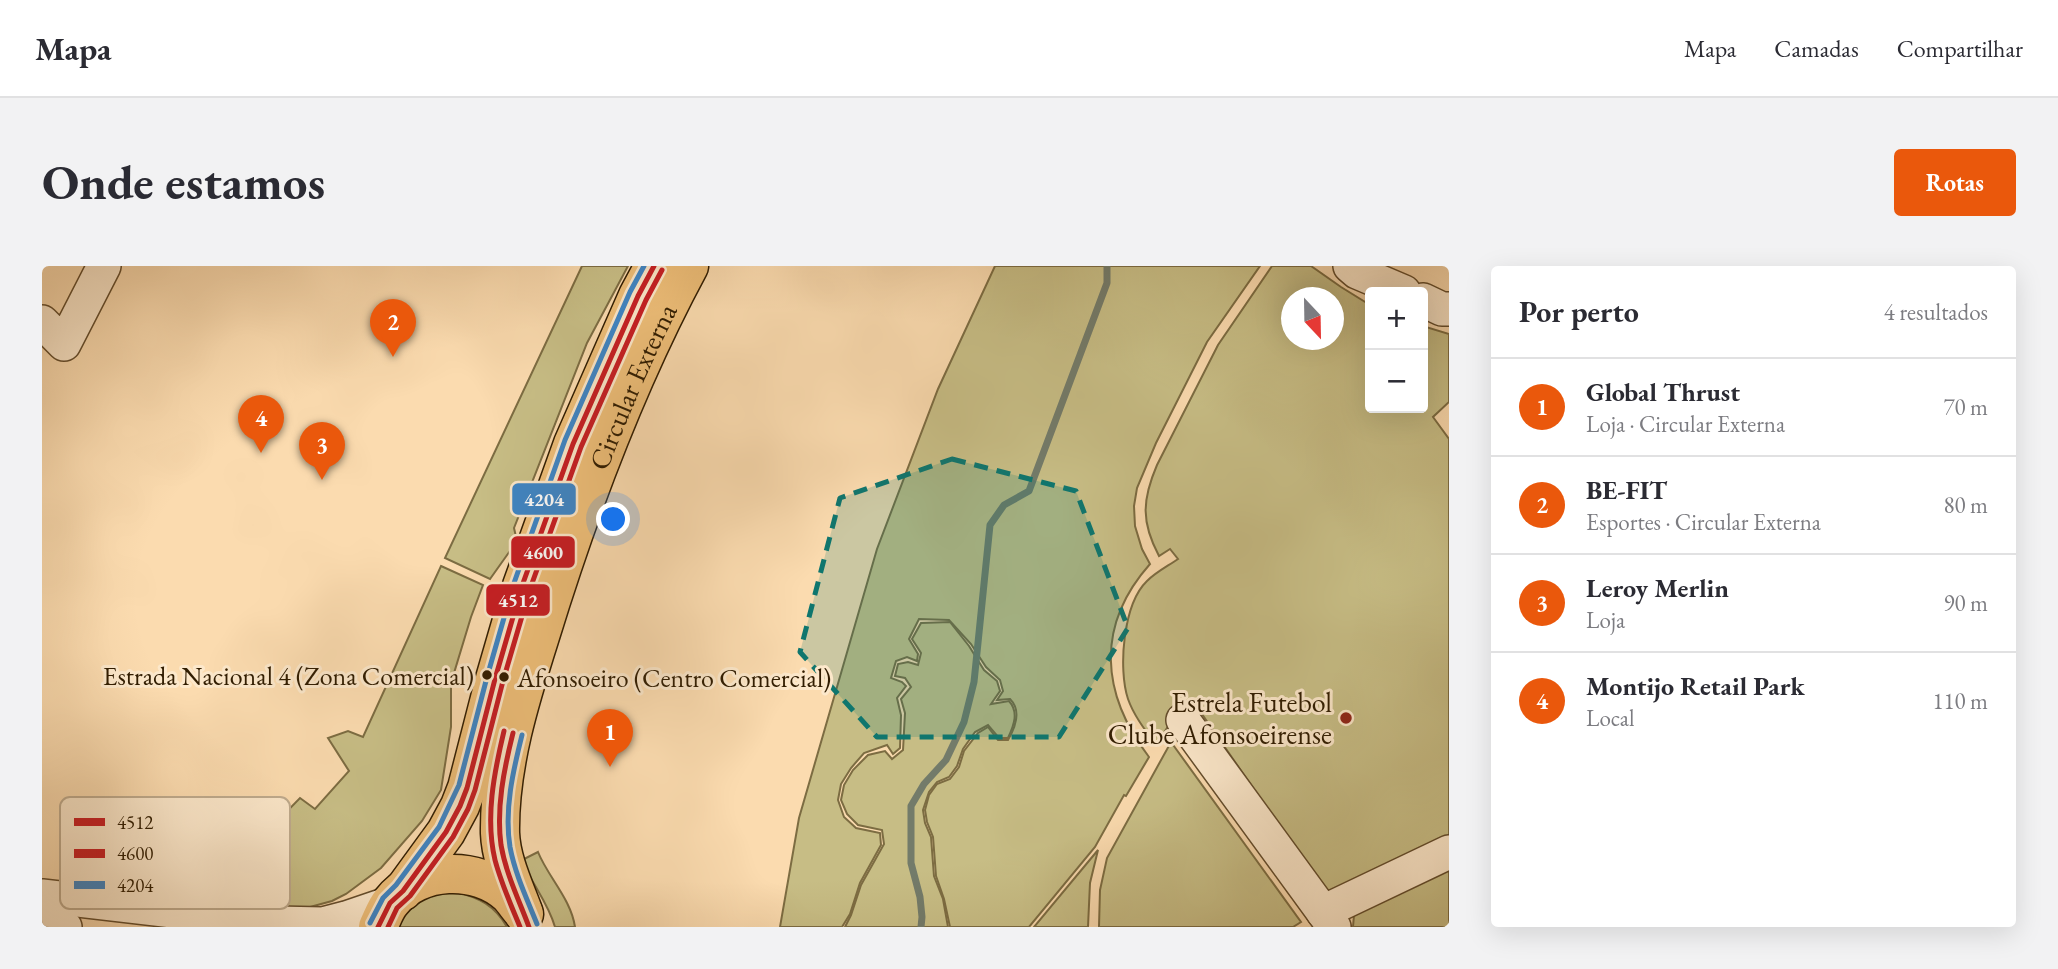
<!DOCTYPE html>
<html lang="pt">
<meta charset="utf-8">
<style>
body{margin:0;font-family:"EB Garamond",serif;background:#f2f2f3;color:#2b2b33}
.controls{position:absolute;right:21px;top:21px;display:grid;overflow:hidden;border-radius:7px;box-shadow:0 7px 28px #0002}
.controls button{width:63px;height:63px;display:grid;place-items:center;padding:0;border:0;border-bottom:2px solid #e1e1e2;background:#fff;color:#2b2b33;font:35px sans-serif}
.compass{position:absolute;left:1239px;top:21px;width:63px;height:63px;border-radius:50%;background:#fff;box-shadow:0 7px 28px #0002;rotate:158deg}
.you{position:absolute;left:572px;top:254px;width:24px;height:24px;margin:-18px;border:5px solid #fff;border-radius:50%;background:#1a73e8;box-shadow:0 0 0 10px #1a73e833}
.badge{display:grid;place-items:center;width:46px;height:46px;border-radius:50%;background:#ea580c;color:#fff;font-size:23px;font-weight:700}
.pin{position:absolute;translate:-50% -58px;filter:drop-shadow(0 2px 4px #0008)}
.pin::after{content:'';position:absolute;top:37px;width:24px;height:21px;background:inherit;clip-path:polygon(0 0,100% 0,50% 100%)}
.list{margin:0;padding:0;list-style:none}
h2{display:flex;justify-content:space-between;align-items:center;height:91px;margin:0;padding:0 28px;font-size:30px}
h2 small{font-size:23px;font-weight:400;color:#7c7c81}
.list li{display:grid;grid-template-columns:46px 1fr auto;gap:21px;align-items:center;box-sizing:border-box;height:98px;padding:0 28px;border-top:2px solid #e1e1e2}
.list b{display:block;font-size:26px;white-space:nowrap}
.list p{margin:0;font-size:23px;white-space:nowrap;color:#7c7c81}
.list em{font-size:23px;font-style:normal;color:#7c7c81}
.map{position:relative;flex:none;width:1407px;height:661px;overflow:hidden;border-radius:7px}
header{display:flex;align-items:center;gap:42px;box-sizing:border-box;height:98px;padding:0 35px;background:#fff;border-bottom:2px solid #e1e1e2}
header strong{font-size:33px}
nav{display:flex;gap:38px;margin-inline-start:auto;font-size:24px}
.intro{display:flex;align-items:center;justify-content:space-between;box-sizing:border-box;height:168px;padding:0 42px}
h1{margin:0;font-size:49px}
.button{padding:18px 32px;border-radius:7px;background:#ea580c;color:#fff;font-size:24px;font-weight:700}
main{display:flex;gap:42px;padding:0 42px}
aside{flex:1;background:#fff;border-radius:7px;box-shadow:0 7px 28px #0002}
.map>svg:first-child{display:block}
.green{fill:#c7bd85;stroke:#7c6c42;stroke-width:2;fill-rule:evenodd}
.lines{fill:none;stroke-linecap:round;stroke-linejoin:round}
.stream{stroke:#737b6a;stroke-width:7}
.minor-casing{stroke:#634c2c;stroke-width:36}
.major-casing{stroke:#301c00;stroke-width:41}
.minor{stroke:#fce8cb;stroke-width:33}
.major{stroke:#eebe78;stroke-width:38}
.bus-1-casing{stroke:#fce8cb;stroke-width:10}
.bus-2-casing{stroke:#fce8cb;stroke-width:10}
.bus-3-casing{stroke:#fce8cb;stroke-width:10}
.bus-1{stroke:#c61d23;stroke-width:5}
.bus-2{stroke:#c61d23;stroke-width:5}
.bus-3{stroke:#3d85c6;stroke-width:5}
.marked{fill:#0f766e;fill-opacity:0.2;stroke:#0f766e;stroke-width:5;stroke-dasharray:14 9;stroke-linejoin:round}
.bus-dot{fill:#301c00;stroke:#fce8cb;stroke-width:2.5}
.poi-dot{fill:#8f2418;stroke:#fce8cb;stroke-width:2.5}
.labels{text-anchor:middle;stroke-width:6;stroke-linejoin:round;paint-order:stroke}
.bus-label{font-size:26px;fill:#301c00;stroke:#fce8cb;text-anchor:end}
.street-label{font-size:28px;fill:#301c00;stroke:#fce8cb}
.poi-label{font-size:28px;fill:#301c00;stroke:#fce8cb;text-anchor:end}
.key{fill:#fce8cb;stroke:#bfab8e;stroke-width:2}
.key-label{font-size:19px;fill:#301c00}
.line-badge{stroke:#fce8cb;stroke-width:2.5}
.badge-label{font-size:19px;text-anchor:middle;font-weight:bold;fill:#fff}
</style>
<header>
<strong>Mapa</strong>
<nav><a>Mapa</a><a>Camadas</a><a>Compartilhar</a></nav>
</header>
<div class="intro"><h1>Onde estamos</h1><a class="button">Rotas</a></div>
<main>
<div class="map">
<svg width="1407" height="661" viewBox="0 0 1407 661">
<rect width="100%" height="100%" fill="#fbdbaf"/>
<filter id="stains"><feTurbulence type="fractalNoise" baseFrequency=".00286" numOctaves="4"/><feColorMatrix values="0 0 0 0 .2 0 0 0 0 .09 0 0 0 0 .02 0 0 0 .5 -.17"/></filter>
<radialGradient id="worn" r=".72"><stop offset=".6" stop-color="#630" stop-opacity="0"/><stop offset="1" stop-color="#630" stop-opacity=".3"/></radialGradient>
<g class="green">
<path d="M540,0h46l-41,77 -73,185 3,13 -27,38 -45,-21z"/>
<path d="M953,0h265l-53,76 -51,101 -19,45 -3,18 1,20 7,23 8,15c-55,62 -49,130 -1,193l-23,39 -2,-1 -29,52 -66,80h-79l-6,-28 -8,-23 -3,-39 -6,-15 -2,-12 4,-15 8,-11 13,-5 9,-12 5,-16 14,-18 10,-6 10,13h10c7,-12 14,-29 2,-41l-13,1 6,-9 -3,-11 -14,-13 -15,-23 -22,-24 -30,-1 -10,20 9,15 -1,7 -10,-4 -11,4 -5,17 11,4 4,4 -9,12 4,17 -1,33 -7,6 -6,-9 -23,8 -13,15 -10,16 -3,16 6,17 12,11 24,5 1,12 -21,38 -10,31 -8,13h-62l19,-109 78,-269 61,-160z"/>
<path d="M1230,0h39l30,21 29,18v103h53v-82l26,8v68l-16,15 16,22v401l-115,52 -12,-4 -127,-184c-19,9 -28,22 -38,41 -11,-13 -23,-29 -29,-46 -10,-30 -5,-95 19,-118 9,-9 21,-15 31,-22l-8,-10 -11,7c-18,-34 -17,-56 -2,-91l61,-120zM1250,32h42v42h-42z"/>
<path d="M399,300l42,19 -12,32 -20,66v44l-10,63 -19,31 -41,47 -35,26 -14,7 -33,9 -213,-18 73,-80 49,44 12,-11 6,6 -2,4c8,37 48,17 30,-10l46,-47 15,11 34,-38 -21,-33 20,-7 15,6z"/>
<path d="M908,356l19,24 15,24 13,11 3,10 -9,13 18,-3c10,11 5,24 -1,37h-9l-11,-13 -13,7 -12,17 -6,17 -8,11 -12,5 -8,10 -6,18 2,13 6,14 3,39 9,23 5,28h-103l6,-12 10,-30 23,-41 -2,-14 -24,-5 -11,-11 -6,-14 3,-15 9,-15 15,-15 17,-4 7,8 11,-9 2,-37 -4,-14 10,-12 -6,-9 -10,-2 3,-12 10,-2 10,3 3,-12 -9,-14 9,-16z"/>
<path d="M1129,476l130,180 -8,5h-194l1,-37 7,-32z"/>
<path d="M1056,584l-8,33 -2,44h-54z"/>
<path d="M496,586c10,25 33,47 37,75h-20c-7,-25 -24,-44 -33,-67z"/>
<path d="M1407,601v60h-96l1,-12z"/>
<path d="M413,626c24,5 40,14 52,35h-116l14,-19 32,-15z"/>
</g>
<g class="lines">
<path class="stream" d="M879,661l1,-10 -2,-20 -9,-34v-57l13,-22 22,-24 18,-38 10,-40 16,-157 14,-20 25,-14 78,-208v-17"/>
<defs>
<g id="minor">
<path d="M1308,0l7,6 47,20"/>
<path d="M1381,34l19,9h7"/>
<path d="M0,56l22,22 40,-78"/>
<path d="M1141,454l151,207"/>
<path d="M0,630l234,27 47,1 23,-6 44,-15"/>
<path d="M1281,646l126,-60"/>
<path d="M0,658l23,3"/>
</g>
<g id="major">
<path d="M361,625l43,-59 14,-26 7,-18 28,-109 27,-93 51,-142 65,-148 16,-30"/>
<path id="s1" d="M482,648c-9,-25 -23,-53 -24,-81 -1,-67 20,-134 40,-197 39,-127 86,-253 149,-370"/>
<path d="M336,661c4,-8 7,-18 13,-25 27,-35 86,-37 118,-7 5,5 9,12 14,17"/>
</g>
</defs>
<use href="#minor" class="minor-casing"/>
<use href="#major" class="major-casing"/>
<use href="#minor" class="minor"/>
<use href="#major" class="major"/>
<defs>
<g id="bus-1">
<path d="M471,467c-9,36 -17,75 -12,112 5,29 18,55 28,82"/>
<path d="M336,661l12,-24 13,-12 43,-59 14,-26 7,-18 28,-109 27,-93 51,-142 65,-148 16,-30"/>
</g>
<g id="bus-2">
<path d="M462,465c-10,42 -19,87 -9,129 6,23 16,45 25,67"/>
<path d="M346,661l9,-19 13,-12 43,-59 15,-28 7,-19 28,-109 27,-92 51,-142 65,-147 16,-30"/>
</g>
<g id="bus-3">
<path d="M480,469c-9,36 -18,75 -12,112 5,27 17,52 27,77"/>
<path d="M328,657l13,-25 13,-13 43,-58 20,-42 28,-108 27,-94 51,-143 65,-148 14,-26"/>
</g>
</defs>
<use href="#bus-1" class="bus-1-casing"/>
<use href="#bus-2" class="bus-2-casing"/>
<use href="#bus-3" class="bus-3-casing"/>
<use href="#bus-1" class="bus-1"/>
<use href="#bus-2" class="bus-2"/>
<use href="#bus-3" class="bus-3"/>
</g>
<path class="marked" d="M910,193l124,32 52,137 -69,109h-182l-77,-85 40,-154z"/>
<g class="bus-dot">
<circle cx="445" cy="409" r="6"/>
<circle cx="462" cy="411" r="6"/>
</g>
<circle class="poi-dot" cx="1304" cy="452" r="7"/>
<g class="labels">
<g class="bus-label">
<text x="432" y="419">Estrada Nacional 4 (Zona Comercial)</text>
<text x="475" y="421" text-anchor="start">Afonsoeiro (Centro Comercial)</text>
</g>
<g class="street-label">
<text dy="10" stroke="none"><textPath href="#s1" startOffset="553">Circular Externa</textPath></text>
</g>
<g class="poi-label">
<text x="1290" y="446">Estrela Futebol<tspan x="1290" dy="32">Clube Afonsoeirense</tspan></text>
</g>
</g>
<rect x="18" y="531" width="230" height="112" rx="10" class="key"/>
<rect x="32" y="552" width="31" height="8" fill="#c61d23"/>
<rect x="32" y="583" width="31" height="9" fill="#c61d23"/>
<rect x="32" y="615" width="31" height="8" fill="#3d85c6"/>
<g class="key-label">
<text x="75" y="563">4512</text>
<text x="75" y="594">4600</text>
<text x="75" y="626">4204</text>
</g>
<g class="line-badge">
<rect x="469" y="216" width="66" height="34" rx="7" fill="#3d85c6"/>
<rect x="468" y="269" width="66" height="34" rx="7" fill="#c61d23"/>
<rect x="443" y="317" width="66" height="34" rx="7" fill="#c61d23"/>
</g>
<g class="badge-label">
<text x="502" y="240">4204</text>
<text x="501" y="293">4600</text>
<text x="476" y="341">4512</text>
</g>
<rect width="100%" height="100%" filter="url(#stains)"/>
<rect width="100%" height="100%" fill="url(#worn)"/>
</svg>
<div class="controls">
<button>+</button>
<button>−</button>
</div>
<svg class="compass" viewBox="-18 -18 36 36"><path d="M0-13l5 13h-10z" fill="#e53935"/><path d="M0 13l5-13h-10z" fill="#7c7c81"/></svg>
<div class="you"></div>
<div class="pin badge" style="left:568px;top:501px">1</div>
<div class="pin badge" style="left:351px;top:91px">2</div>
<div class="pin badge" style="left:280px;top:214px">3</div>
<div class="pin badge" style="left:219px;top:187px">4</div>
</div>
<aside>
<h2>Por perto<small>4 resultados</small></h2>
<ul class="list">
<li><span class="badge">1</span><div><b>Global Thrust</b><p>Loja · Circular Externa</p></div><em>70 m</em></li>
<li><span class="badge">2</span><div><b>BE-FIT</b><p>Esportes · Circular Externa</p></div><em>80 m</em></li>
<li><span class="badge">3</span><div><b>Leroy Merlin</b><p>Loja</p></div><em>90 m</em></li>
<li><span class="badge">4</span><div><b>Montijo Retail Park</b><p>Local</p></div><em>110 m</em></li>
</ul>
</aside>
</main>
